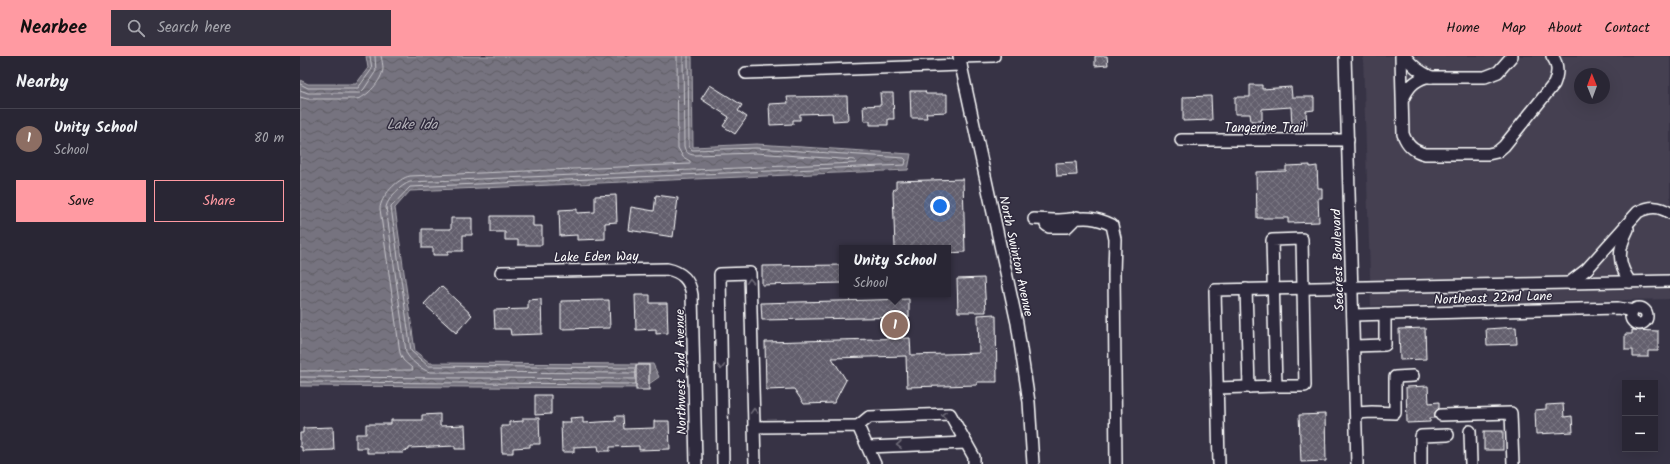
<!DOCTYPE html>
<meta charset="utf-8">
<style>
body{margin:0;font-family:Kalam,sans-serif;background:#353240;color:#f1f3f6}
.controls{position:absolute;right:12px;bottom:12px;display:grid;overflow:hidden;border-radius:0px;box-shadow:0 4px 16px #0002}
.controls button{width:36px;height:36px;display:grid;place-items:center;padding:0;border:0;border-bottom:1px solid #45434f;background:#292634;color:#f1f3f6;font:20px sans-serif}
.compass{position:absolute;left:1274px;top:12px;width:36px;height:36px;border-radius:50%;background:#292634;box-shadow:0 4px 16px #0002;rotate:359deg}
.you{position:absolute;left:640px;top:150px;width:14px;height:14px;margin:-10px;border:3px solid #fff;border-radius:50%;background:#1a73e8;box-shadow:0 0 0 6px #1a73e833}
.badge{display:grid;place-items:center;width:26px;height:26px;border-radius:50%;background:#ff9aa2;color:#fff;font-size:13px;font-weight:700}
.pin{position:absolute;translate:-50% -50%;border:2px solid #fff;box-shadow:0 1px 4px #0006}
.popup{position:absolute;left:539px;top:189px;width:112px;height:52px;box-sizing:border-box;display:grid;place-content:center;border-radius:0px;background:#292634;filter:drop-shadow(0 1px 3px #0005);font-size:13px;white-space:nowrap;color:#a5a5ac}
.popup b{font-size:15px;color:#f1f3f6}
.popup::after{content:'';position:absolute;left:50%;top:100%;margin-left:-8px;border:8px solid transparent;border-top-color:#292634}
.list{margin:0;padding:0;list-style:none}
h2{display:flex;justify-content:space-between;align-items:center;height:52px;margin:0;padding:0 16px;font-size:17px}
h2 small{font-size:13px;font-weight:400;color:#a5a5ac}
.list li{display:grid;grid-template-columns:26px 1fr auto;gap:12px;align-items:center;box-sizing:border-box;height:60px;padding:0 16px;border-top:1px solid #45434f}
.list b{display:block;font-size:15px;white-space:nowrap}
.list p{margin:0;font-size:13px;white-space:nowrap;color:#a5a5ac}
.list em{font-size:13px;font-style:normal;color:#a5a5ac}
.actions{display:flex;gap:8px;padding:12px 16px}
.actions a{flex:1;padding:9px 0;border:1px solid #ff9aa2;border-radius:0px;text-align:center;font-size:14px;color:#ff9aa2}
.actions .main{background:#ff9aa2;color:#111}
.icon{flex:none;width:22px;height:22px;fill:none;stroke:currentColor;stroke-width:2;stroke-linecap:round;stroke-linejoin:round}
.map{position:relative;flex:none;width:1370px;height:408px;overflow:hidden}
header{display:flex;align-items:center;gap:24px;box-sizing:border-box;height:56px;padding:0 20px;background:#ff9aa2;color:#111}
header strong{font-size:19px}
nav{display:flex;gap:22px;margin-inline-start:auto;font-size:14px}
.search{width:280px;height:36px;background:#353240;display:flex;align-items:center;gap:10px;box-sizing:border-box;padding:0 14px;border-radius:0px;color:#a5a5ac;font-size:15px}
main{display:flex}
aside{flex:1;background:#292634}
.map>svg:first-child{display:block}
.built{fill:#444051;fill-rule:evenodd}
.water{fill:url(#water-waves);stroke:#adabb2}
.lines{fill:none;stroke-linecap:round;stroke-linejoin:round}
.shore{stroke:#c8c7cc;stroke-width:1}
.building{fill:url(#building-cross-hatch);stroke:#fff}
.minor-casing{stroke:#fff;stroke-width:14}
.minor{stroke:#2f2a3d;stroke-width:11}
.oneway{stroke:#6d6a77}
.labels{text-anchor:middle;stroke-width:3;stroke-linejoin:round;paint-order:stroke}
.street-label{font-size:13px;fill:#fff;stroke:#2f2a3d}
.water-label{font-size:14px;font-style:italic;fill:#b4b2b9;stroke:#2f2a3d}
</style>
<header>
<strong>Nearbee</strong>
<div class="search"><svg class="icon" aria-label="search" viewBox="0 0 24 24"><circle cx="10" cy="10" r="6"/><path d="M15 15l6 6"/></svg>Search here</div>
<nav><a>Home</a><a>Map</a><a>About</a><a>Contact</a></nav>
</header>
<main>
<aside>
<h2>Nearby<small></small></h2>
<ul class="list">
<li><span class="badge" style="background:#8d6e63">1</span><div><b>Unity School</b><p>School</p></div><em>80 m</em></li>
</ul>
<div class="actions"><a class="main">Save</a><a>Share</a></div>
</aside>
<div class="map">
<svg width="1370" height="408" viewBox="0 0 1370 408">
<defs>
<pattern id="water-waves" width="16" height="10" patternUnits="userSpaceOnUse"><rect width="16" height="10" fill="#76737f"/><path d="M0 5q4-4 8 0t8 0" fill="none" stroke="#5f5e63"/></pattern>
<pattern id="building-cross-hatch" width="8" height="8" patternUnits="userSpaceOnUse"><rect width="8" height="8" fill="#635f6d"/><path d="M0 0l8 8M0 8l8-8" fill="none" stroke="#7a7783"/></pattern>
</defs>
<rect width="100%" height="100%" fill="#373345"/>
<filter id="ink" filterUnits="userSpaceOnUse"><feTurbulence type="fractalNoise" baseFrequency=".025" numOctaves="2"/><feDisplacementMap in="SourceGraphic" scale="8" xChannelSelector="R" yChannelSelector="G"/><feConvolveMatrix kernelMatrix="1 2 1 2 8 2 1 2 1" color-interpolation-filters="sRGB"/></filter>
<g filter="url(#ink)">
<path class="built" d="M1063,0h307v243l-299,7zM1280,18h24v24h-24z"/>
<path class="water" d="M66,0h326l1,91 63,-3 155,10 -3,16 -498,21 -15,17 20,143 15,12 223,1 6,13 -16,11 -343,-2v-306l8,4h48l12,-16z"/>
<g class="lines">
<g class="shore">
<path d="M0,28l8,4h50l14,-19 -2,-13"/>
<path d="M0,34l8,3h52l4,-4 12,-18 -1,-15"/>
<path d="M0,41l7,2h49c11,-1 26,-19 27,-30 0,-4 -1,-9 -2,-13"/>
<path d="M335,312l-207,-2 -17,-15 -20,-144 19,-20 495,-22 1,-5 -2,-2 -148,-10 -64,2 -3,-4 -1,-90"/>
<path d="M0,315l113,-1 -1,-2 -9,-8 -3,-7 -20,-144c0,-12 18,-31 30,-33l280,-12v-3l-7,-4 -5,-9 -1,-92"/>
<path d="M335,317l-205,-1c-8,-2 -21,-12 -24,-20l-20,-145c2,-9 15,-22 24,-25l446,-19 -1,-3 -99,-7 -61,2c-6,0 -10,-3 -11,-9l-1,-90"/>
<path d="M0,321l335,2"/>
<path d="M0,326l335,2"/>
</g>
</g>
<g class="building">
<path d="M795,0h12l1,9 -13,1z"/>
<path d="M410,29l32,20 -4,6 9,6 -12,17 -12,-8 6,-9 -28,-18z"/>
<path d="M950,29h12v4l29,-2 1,10h22v13l-8,1 1,14 -15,1 -1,-19 -29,2v12h-11l-1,-7h-15v-17h15z"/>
<path d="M610,35h15l1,3h21v18l-21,1 1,5h-16z"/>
<path d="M580,37h13l1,26h-6v6h-18v-4h-6l-1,-15 18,-1z"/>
<path d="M547,40l1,24 -15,1 -1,-8 -32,1v6h-7v4l-23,1 -1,-21 19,-1 -1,-6z"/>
<path d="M911,40l1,24 -29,1v-24z"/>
<path d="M776,106l1,13 -20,1 -1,-13z"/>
<path d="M1010,109v2l7,-1 1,22h4v10h-4l1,24 -31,1v-5h-31l-1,-46 30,-1v-5z"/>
<path d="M663,123l2,73 -17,1v-5h-53l-2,-56 1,-3h2v-8z"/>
<path d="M316,139l1,27 -12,1v16l-28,1v-5l-17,1 -1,-26 18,-1v4l18,-1v-16z"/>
<path d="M356,139l22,3 -5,39 -45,-7 3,-23 23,4z"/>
<path d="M191,160h42v10h9v19h-24v-5h-13v-8h-14z"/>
<path d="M151,162h21v17h-9v16h-15v4h-15v-7h-11v-19h29z"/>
<path d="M542,209v18l-80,2v-19z"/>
<path d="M684,222l2,34h-28l-1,-33z"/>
<path d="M141,230l31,29 -16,18 -32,-29z"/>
<path d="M335,239h15v8h17l1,30 -12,1v-5l-20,1z"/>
<path d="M241,243l1,35 -31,1 -1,-6h-15l-1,-19 34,-1v-9z"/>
<path d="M609,243v18l-147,3 -1,-17z"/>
<path d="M309,244l1,28 -49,1v-28z"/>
<path d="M694,258v2h2l1,66h-20v3l-70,2 -1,-31 -74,2 14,22 -12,23 -30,1 -10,-15 -28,1 -1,-48 145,-4 1,17 68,-2 -1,-38z"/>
<path d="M1216,271l1,17 -30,1 -1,-16z"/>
<path d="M1125,272l1,31 -26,1 -1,-31z"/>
<path d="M1332,274l26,1v20h-10v6h-15v-7h-8v-16h7z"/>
<rect x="336" y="309" width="13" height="25"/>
<path d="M1128,330l1,17 10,-1v6l-4,4v6h-5v4l-23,1 -1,-36z"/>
<path d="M235,339h16v19l-16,1z"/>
<path d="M1263,348l1,13 8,-1 1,16 -37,2 -1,-24 11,-1v-4z"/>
<path d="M140,358v12l25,-1 1,24h-11v-3l-46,2v2l-6,1v2h-36v-5h-11v-14h10v-10h25v-4h31v-5z"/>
<path d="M1025,358l1,47 -25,1 -2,-47z"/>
<path d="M315,360h8l1,13 30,-1v-7h15l1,28 -31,1v-4l-29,1v4h-11l-1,-5 -24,1v5h-12l-1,-30h10l-1,-4 13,-1v6l33,-2z"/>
<path d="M223,362h16l1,26h-10v3l-17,1v5h-11l-1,-27h8v-4l14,-1z"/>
<path d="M33,371l1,23 -32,1v-4h-2v-14h3v-5z"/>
<rect x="1184" y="375" width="19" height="19"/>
</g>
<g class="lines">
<defs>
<g id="minor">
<path d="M659,0l58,267 12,79 4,62"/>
<path d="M1045,0l12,408"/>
<path d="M1101,0l2,78c4,11 10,17 22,20h63l9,-2 7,-6 50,-62c4,-10 5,-19 -2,-28"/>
<path d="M1105,0c7,10 15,16 26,21"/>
<path d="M660,1l34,-1"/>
<path d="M446,17l215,-8"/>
<path d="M1103,43c5,-11 10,-18 23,-22h59l13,-5 14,-16"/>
<path d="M881,84h167"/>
<path d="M734,163c7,0 15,1 22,1 23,-1 34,-6 56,5l3,14 -1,35 2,190"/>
<path d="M746,169l3,2h18l10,-10"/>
<path d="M1328,173c-10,20 -11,34 2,53"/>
<path d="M201,216l166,-3c15,3 23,11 25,26l4,169"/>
<path d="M1269,227l18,-14 51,-57c12,-6 21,-6 32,1"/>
<path d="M946,233l3,98"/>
<circle cx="1339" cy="260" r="8"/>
<path d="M1053,259l265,-7 15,3"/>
<path d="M1054,290l31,-1v-31"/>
<path d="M917,332l59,-2 -4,-146 30,-1 3,147h-29"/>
<path d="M1056,357l16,-1 23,1v-36l18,-1"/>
<path d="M1141,359l70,-2 2,51"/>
<path d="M558,370l11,-9 81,-3 24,43v7"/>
<path d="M454,371l104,-1 17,38"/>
<path d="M1170,375l1,33"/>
<path d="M568,391l98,-4"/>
<path d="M423,408l-3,-190 30,-1 5,191"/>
<path d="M919,408l-4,-174 455,-9"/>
<path d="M1121,408v-28l27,-1"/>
</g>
</defs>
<use href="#minor" class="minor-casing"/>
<use href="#minor" class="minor"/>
</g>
<defs><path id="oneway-chevron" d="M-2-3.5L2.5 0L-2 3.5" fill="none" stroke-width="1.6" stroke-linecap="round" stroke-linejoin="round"/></defs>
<g class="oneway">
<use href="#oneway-chevron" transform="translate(450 225) rotate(-92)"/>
<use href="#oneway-chevron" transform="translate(421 311) rotate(89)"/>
<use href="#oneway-chevron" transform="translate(454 355) rotate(-92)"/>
<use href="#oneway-chevron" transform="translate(644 359) rotate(-178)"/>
<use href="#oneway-chevron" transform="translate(599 389) rotate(178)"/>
</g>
</g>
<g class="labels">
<g class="street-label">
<text x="965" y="76">Tangerine Trail</text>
<text transform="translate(296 200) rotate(-1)" y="5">Lake Eden Way</text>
<text transform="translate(717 200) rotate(78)" y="5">North Swinton Avenue</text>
<text transform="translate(1037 204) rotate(-92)" y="5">Seacrest Boulevard</text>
<text transform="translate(1193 241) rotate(-2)" y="5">Northeast 22nd Lane</text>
<text transform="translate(380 316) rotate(-91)" y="5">Northwest 2nd Avenue</text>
</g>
<g class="water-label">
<text x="112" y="73">Lake Ida</text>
</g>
</g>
</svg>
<div class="controls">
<button>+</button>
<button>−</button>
</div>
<svg class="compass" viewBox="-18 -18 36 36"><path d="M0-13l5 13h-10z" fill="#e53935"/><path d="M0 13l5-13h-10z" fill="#a5a5ac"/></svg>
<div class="you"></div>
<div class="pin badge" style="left:595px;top:269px;background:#8d6e63">1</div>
<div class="popup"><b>Unity School</b>School</div>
</div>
</main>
